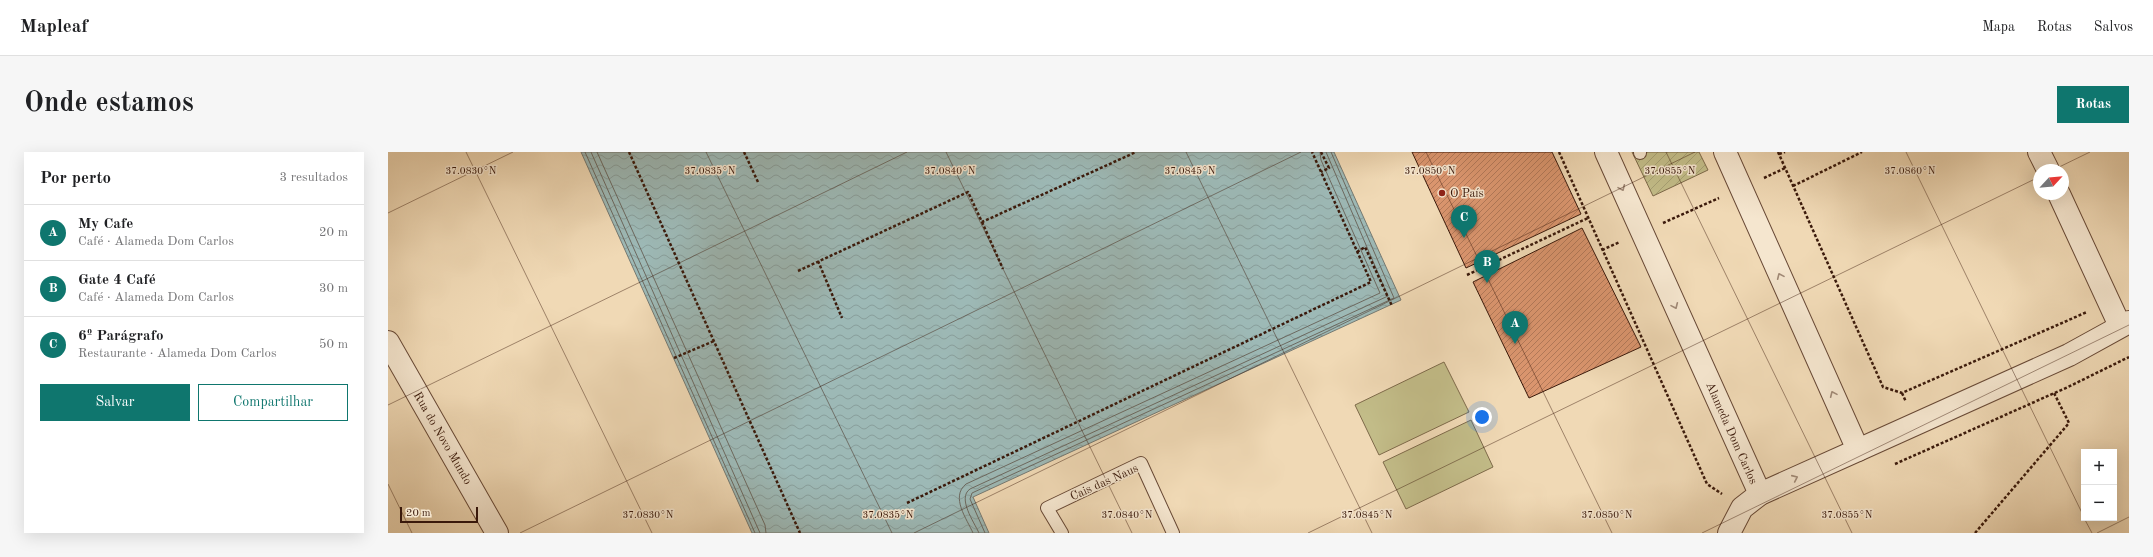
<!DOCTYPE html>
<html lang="pt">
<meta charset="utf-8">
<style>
body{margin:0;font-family:"Old Standard TT",serif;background:#f6f6f6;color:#202124}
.controls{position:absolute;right:12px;bottom:12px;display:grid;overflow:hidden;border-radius:0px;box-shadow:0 4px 16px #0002}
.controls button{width:36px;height:36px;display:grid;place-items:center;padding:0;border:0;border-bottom:1px solid #e0e0e0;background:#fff;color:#202124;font:20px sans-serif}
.compass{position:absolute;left:1645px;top:12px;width:36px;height:36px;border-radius:50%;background:#fff;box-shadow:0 4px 16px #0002;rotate:64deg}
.scale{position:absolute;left:12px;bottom:10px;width:78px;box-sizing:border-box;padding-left:4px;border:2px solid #3a190b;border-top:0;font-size:11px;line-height:14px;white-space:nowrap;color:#3a190b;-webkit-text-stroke:3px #f5e6cf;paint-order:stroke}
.you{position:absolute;left:1094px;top:265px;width:14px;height:14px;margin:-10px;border:3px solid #fff;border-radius:50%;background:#1a73e8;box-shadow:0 0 0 6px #1a73e833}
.badge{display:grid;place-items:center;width:26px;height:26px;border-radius:50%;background:#0f766e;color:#fff;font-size:13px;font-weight:700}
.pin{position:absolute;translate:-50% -33px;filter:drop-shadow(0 1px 2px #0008)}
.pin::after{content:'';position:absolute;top:21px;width:14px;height:12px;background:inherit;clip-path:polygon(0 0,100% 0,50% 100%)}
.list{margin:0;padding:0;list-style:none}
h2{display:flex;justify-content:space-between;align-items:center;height:52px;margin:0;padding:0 16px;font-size:17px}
h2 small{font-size:13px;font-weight:400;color:#757577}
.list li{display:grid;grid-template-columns:26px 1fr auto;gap:12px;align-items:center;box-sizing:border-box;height:56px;padding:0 16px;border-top:1px solid #e0e0e0}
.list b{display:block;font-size:15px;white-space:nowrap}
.list p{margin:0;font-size:13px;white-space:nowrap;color:#757577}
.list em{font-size:13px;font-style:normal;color:#757577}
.actions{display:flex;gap:8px;padding:12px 16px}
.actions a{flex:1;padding:9px 0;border:1px solid #0f766e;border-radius:0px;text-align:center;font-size:14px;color:#0f766e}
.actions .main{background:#0f766e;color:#fff}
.map{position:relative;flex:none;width:1741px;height:381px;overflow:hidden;border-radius:0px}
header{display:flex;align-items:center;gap:24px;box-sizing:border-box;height:56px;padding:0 20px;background:#fff;border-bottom:1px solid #e0e0e0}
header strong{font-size:19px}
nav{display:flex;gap:22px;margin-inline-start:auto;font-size:14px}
.intro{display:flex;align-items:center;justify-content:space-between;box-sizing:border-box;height:96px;padding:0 24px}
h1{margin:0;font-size:28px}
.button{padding:10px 18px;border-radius:0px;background:#0f766e;color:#fff;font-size:14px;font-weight:700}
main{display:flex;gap:24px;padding:0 24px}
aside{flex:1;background:#fff;border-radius:0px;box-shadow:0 4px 16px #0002}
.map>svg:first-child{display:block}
.garden{fill:url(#garden-furrows);stroke:#7e6a4a}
.pitch{fill:#c2bc88;stroke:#7e6a4a}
.water{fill:url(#water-waves);stroke:#757972}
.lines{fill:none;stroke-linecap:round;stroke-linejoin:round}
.shore{stroke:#6c6960;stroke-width:1}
.building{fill:url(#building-hatch);stroke:#3a190b}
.service-casing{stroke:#684936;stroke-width:14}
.minor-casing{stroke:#684936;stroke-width:24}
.tertiary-casing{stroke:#684936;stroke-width:24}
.path{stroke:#3a190b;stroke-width:2.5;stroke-dasharray:3 2;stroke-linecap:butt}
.service{stroke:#f5e6cf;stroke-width:12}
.minor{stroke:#f5e6cf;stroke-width:22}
.tertiary{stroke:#f5e6cf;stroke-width:22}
.oneway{stroke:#a18a77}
.ticks{fill:none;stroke:#3a190b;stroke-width:1;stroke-opacity:0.45}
.poi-dot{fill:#8f2418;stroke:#f5e6cf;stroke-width:1.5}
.labels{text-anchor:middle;stroke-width:3;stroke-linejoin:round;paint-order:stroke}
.poi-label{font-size:12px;fill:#3a190b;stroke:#f5e6cf;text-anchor:start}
.street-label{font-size:12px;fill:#3a190b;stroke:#f5e6cf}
.ticks-label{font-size:10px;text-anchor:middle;fill:#3a190b;stroke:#f5e6cf;stroke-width:3;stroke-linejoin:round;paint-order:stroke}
</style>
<header>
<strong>Mapleaf</strong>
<nav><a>Mapa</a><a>Rotas</a><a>Salvos</a></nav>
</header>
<div class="intro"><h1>Onde estamos</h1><a class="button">Rotas</a></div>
<main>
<aside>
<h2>Por perto<small>3 resultados</small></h2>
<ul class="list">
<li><span class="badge">A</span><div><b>My Cafe</b><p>Café · Alameda Dom Carlos</p></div><em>20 m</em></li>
<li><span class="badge">B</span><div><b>Gate 4 Café</b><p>Café · Alameda Dom Carlos</p></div><em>30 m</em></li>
<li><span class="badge">C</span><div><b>6º Parágrafo</b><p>Restaurante · Alameda Dom Carlos</p></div><em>50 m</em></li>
</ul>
<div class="actions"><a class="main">Salvar</a><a>Compartilhar</a></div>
</aside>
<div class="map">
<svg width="1741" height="381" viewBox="0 0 1741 381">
<defs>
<pattern id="garden-furrows" width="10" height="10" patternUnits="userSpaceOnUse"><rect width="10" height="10" fill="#c2bc88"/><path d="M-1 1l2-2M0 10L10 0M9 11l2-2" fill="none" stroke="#a7a174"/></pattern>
<pattern id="water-waves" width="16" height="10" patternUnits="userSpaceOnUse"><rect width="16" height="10" fill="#9db9b6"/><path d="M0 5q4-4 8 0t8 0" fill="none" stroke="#889e9b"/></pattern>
<pattern id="building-hatch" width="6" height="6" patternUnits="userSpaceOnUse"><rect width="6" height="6" fill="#da956e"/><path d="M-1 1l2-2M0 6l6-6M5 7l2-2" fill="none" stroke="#b27959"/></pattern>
</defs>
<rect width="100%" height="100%" fill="#f0d9b5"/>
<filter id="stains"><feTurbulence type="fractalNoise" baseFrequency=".005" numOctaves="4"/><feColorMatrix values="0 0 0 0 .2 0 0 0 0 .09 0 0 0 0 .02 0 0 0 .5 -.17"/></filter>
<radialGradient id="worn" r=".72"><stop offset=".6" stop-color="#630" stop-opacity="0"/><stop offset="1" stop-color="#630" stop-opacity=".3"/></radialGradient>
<path class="garden" d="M1244,0h67l9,18 -55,26z"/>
<g class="pitch">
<path d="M1056,210l25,50 -90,43 -24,-50z"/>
<path d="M1083,268l22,47 -87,42 -23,-47z"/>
</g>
<path class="water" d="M193,0h753l67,148 -428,197 16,36h-237z"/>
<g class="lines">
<g class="shore">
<path d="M197,0l170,381"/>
<path d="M203,0l169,381"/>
<path d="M209,0l168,373 1,8"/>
<path d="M585,381c-6,-14 -23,-36 -7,-49l414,-191 -59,-133 -1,-8"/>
<path d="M591,381c-5,-11 -22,-35 -9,-44l418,-193 -62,-144"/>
<path d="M597,381l-15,-34 2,-6 422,-195 -63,-146"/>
</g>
</g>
<g class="building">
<path d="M1024,0h140l29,62 -115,54z"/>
<path d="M1194,76l59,119 -112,51 -56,-116z"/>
</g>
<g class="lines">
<defs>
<g id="service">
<path d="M1252,0v1"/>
<path d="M674,381l-15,-25 94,-45 32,70"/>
</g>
<g id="minor">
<path d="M1651,0l9,18"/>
<path d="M1671,42l61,132"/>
<path d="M0,190l109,191"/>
<path d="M1470,298l211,-95 60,-33"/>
</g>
<g id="tertiary">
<path d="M1218,0l154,342"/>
<path d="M1337,0l133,298 -98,44 -18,14 -13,25"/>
</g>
</defs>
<use href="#service" class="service-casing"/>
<use href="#minor" class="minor-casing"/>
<use href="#tertiary" class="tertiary-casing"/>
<g class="path">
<path d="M241,0l171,381"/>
<path d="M356,0l14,30"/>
<path d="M933,0l8,16 -8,4"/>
<path d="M1171,0l148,332 15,10"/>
<path d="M1390,0l105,235 19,6 185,-81"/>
<path d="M1391,2l6,-2"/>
<path d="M1376,26l21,-10"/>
<path d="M1405,34l69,-34"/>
<path d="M594,70l21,47"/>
<path d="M1275,71l56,-25"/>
<path d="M1214,98l18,-8"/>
<path d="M969,100l8,-5 27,59"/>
<path d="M430,109l24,57"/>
<path d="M410,119l170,-79 14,30 154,-70"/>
<path d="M1079,123l121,-57"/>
<path d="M286,206l40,-17"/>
<path d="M1514,241l4,9"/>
<path d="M1507,312l173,-77 61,-30"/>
<path d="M519,351l464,-221 -59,-130"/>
<path d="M1587,381l94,-110 -15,-30"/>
</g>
<use href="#service" class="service"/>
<use href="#minor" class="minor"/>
<use href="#tertiary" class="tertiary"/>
</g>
<defs><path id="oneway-chevron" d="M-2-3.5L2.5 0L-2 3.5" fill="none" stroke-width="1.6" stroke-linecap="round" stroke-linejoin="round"/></defs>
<g class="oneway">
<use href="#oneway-chevron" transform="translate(1234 36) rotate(66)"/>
<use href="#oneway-chevron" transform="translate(1392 124) rotate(-114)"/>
<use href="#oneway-chevron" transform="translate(1287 154) rotate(66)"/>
<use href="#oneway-chevron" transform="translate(1445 242) rotate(-114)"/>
<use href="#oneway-chevron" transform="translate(1407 326) rotate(-24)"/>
</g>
<path class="ticks" d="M78,0l186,381M318,0l186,381M558,0l186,381M798,0l186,381M1038,0l186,381M1278,0l186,381M1518,0l178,365M1665,18l37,-18M0,61l125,-61M0,253l519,-253M0,332l24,49M1696,366l8,15M132,381l781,-381M526,381l781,-381M920,381l731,-356M1314,381l427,-208M1709,381l32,-16"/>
<circle class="poi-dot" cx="1054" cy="41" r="4"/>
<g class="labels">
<g class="poi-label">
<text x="1062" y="45">O País</text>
</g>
<g class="street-label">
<text transform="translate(1344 281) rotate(66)" y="4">Alameda Dom Carlos</text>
<text transform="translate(55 286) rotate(60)" y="4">Rua do Novo Mundo</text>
<text transform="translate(716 330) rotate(-24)" y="4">Cais das Naus</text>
</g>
</g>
<g class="ticks-label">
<text x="83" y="22">37.0830°N</text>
<text x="322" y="22">37.0835°N</text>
<text x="562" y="22">37.0840°N</text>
<text x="802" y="22">37.0845°N</text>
<text x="1042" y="22">37.0850°N</text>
<text x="1282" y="22">37.0855°N</text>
<text x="1522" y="22">37.0860°N</text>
<text x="260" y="366">37.0830°N</text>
<text x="500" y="366">37.0835°N</text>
<text x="739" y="366">37.0840°N</text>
<text x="979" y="366">37.0845°N</text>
<text x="1219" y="366">37.0850°N</text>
<text x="1459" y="366">37.0855°N</text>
</g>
<rect width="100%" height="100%" filter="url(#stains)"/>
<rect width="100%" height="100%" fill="url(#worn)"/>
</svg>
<div class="controls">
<button>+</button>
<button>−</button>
</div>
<svg class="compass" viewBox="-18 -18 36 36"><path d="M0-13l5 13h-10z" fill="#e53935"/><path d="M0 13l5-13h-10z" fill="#757577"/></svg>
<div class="scale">20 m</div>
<div class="you"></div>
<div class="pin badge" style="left:1127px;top:192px">A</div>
<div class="pin badge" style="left:1099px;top:131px">B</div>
<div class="pin badge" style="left:1076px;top:86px">C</div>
</div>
</main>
